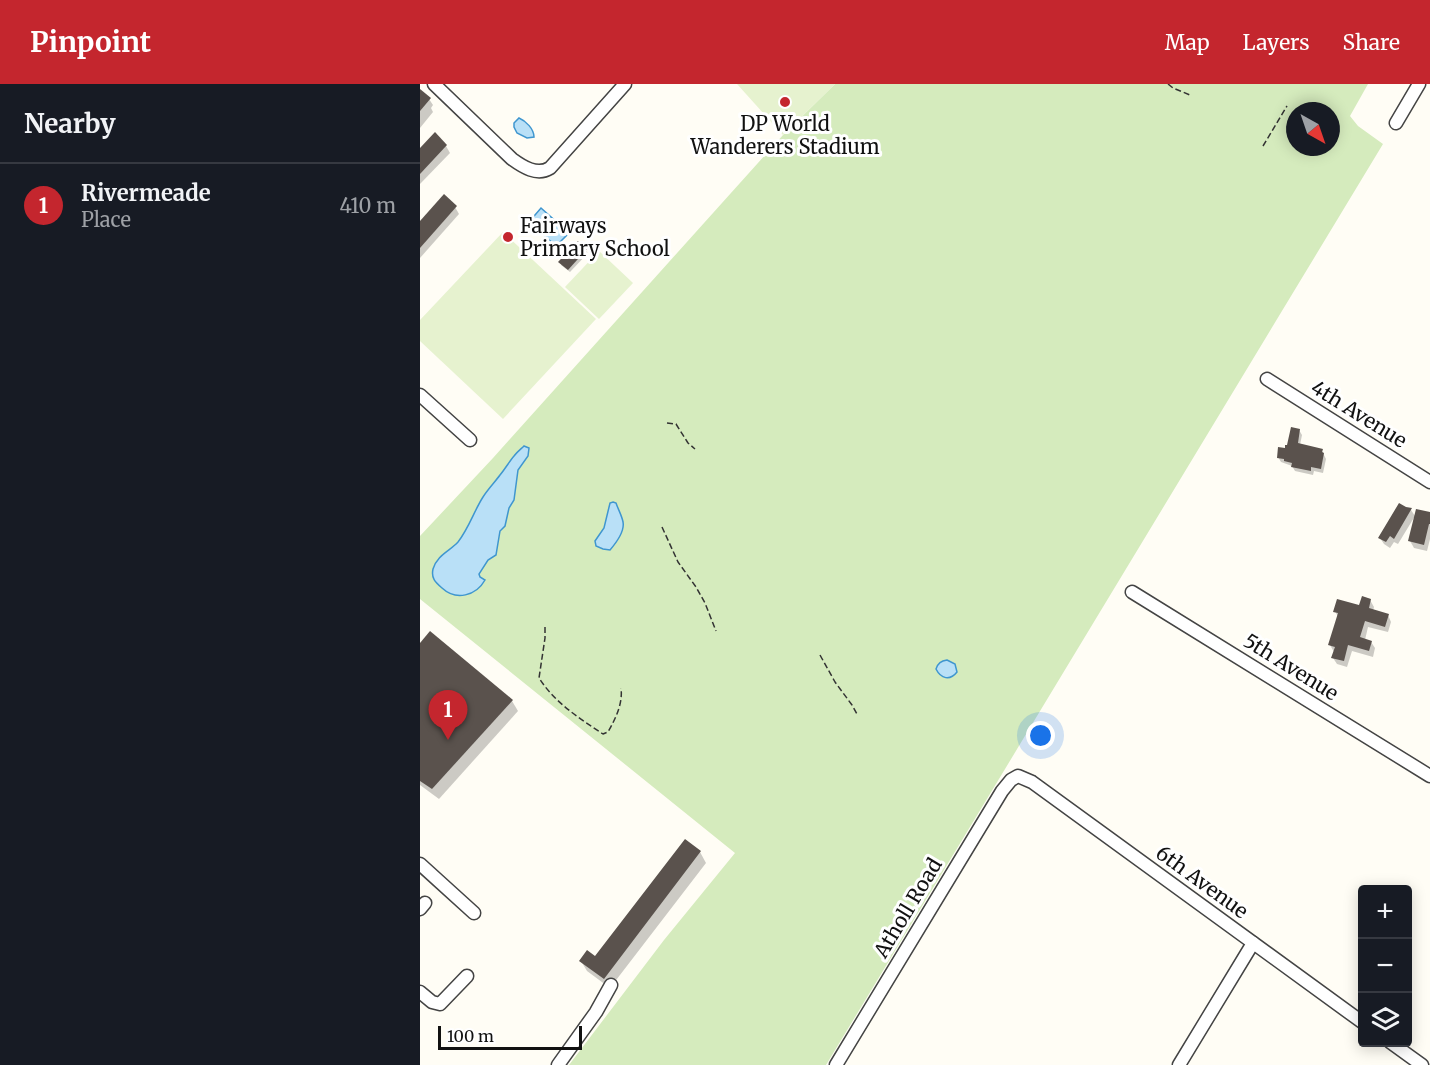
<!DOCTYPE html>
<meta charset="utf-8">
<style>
body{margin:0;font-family:Merriweather,serif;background:#242831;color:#f1f3f6}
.controls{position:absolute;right:18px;bottom:18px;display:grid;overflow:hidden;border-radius:6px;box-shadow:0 3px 15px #0003}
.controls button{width:54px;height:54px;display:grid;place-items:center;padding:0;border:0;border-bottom:2px solid #363941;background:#171b24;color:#f1f3f6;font:30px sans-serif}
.compass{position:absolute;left:866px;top:18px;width:54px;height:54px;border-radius:50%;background:#171b24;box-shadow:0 3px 15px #0003;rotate:140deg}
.scale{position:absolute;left:18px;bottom:15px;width:144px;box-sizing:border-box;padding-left:6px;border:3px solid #111;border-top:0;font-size:16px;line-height:21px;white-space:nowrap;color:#111;-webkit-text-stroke:4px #fff;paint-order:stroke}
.you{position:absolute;left:621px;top:652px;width:21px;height:21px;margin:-15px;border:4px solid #fff;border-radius:50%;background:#1a73e8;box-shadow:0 0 0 9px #1a73e833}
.badge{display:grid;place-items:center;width:39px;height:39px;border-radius:50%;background:#c4262e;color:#fff;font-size:20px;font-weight:700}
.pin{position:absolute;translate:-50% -50px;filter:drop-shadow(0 2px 3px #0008)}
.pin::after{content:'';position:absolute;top:32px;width:21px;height:18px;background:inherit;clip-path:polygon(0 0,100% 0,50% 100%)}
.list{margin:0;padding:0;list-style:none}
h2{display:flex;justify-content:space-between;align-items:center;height:78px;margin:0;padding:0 24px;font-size:26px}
h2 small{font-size:20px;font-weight:400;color:#9ea1a6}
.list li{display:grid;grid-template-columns:39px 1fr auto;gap:18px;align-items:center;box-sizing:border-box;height:84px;padding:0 24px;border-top:2px solid #363941}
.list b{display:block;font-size:22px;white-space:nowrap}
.list p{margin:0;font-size:20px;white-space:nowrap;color:#9ea1a6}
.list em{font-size:20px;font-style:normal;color:#9ea1a6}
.icon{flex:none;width:33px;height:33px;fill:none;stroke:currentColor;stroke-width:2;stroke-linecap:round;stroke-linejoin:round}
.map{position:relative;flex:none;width:1010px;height:981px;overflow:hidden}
header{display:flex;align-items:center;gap:36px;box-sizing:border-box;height:84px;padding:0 30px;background:#c4262e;color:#fff}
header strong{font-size:28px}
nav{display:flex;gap:33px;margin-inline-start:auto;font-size:21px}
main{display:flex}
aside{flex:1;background:#171b24}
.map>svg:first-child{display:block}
.green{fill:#d5ebbd;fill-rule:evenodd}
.pitch{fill:#e6f2cf}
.water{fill:#b9e0f7;stroke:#3f96cf;stroke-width:1.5}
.shadow{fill:#0003}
.building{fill:#5a524d}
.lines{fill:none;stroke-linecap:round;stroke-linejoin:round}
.minor-casing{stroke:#444;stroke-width:15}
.path{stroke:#333;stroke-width:1.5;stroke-dasharray:6 3;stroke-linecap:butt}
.minor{stroke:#fff;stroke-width:12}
.poi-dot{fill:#c4262e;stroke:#fff;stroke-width:2}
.labels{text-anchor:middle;stroke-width:6;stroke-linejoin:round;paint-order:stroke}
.poi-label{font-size:20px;fill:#111;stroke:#fff}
.street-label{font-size:20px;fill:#111;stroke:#fff}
</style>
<header>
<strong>Pinpoint</strong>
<nav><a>Map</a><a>Layers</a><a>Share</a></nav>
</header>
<main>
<aside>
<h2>Nearby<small></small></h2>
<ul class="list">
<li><span class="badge">1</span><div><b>Rivermeade</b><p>Place</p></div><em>410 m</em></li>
</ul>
</aside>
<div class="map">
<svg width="1010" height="981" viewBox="0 0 1010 981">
<rect width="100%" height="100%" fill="#fffdf5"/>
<path class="green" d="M415,0h533l-18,32 8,10 25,18 -557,921h-257l95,-125 71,-87 -315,-254v-63l73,-78 290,-323zM875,27h36v36h-36z"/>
<g class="pitch">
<path d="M317,0h98l-52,51z"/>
<path d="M83,148l93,87 -93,100 -83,-78v-21z"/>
<path d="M179,167l34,32 -34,36 -34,-32z"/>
</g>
<g class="water">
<path d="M99,34c7,3 15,11 15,19l-7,1 -10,-5 -3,-6v-4z"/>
<path d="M121,124l28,25 -13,13 -27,-24z"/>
<path d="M104,362l5,2 -1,8 -10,14 -4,30 -5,8 -4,18 -5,5 -4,24 -8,5 -9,14 1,3 5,3c-9,16 -29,21 -43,8 -7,-6 -11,-10 -9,-19 4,-14 17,-18 25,-27 11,-14 16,-31 25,-45 5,-8 12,-15 17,-22 5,-6 9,-13 14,-19 3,-4 7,-7 10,-10z"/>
<path d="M193,418l3,1c2,6 6,13 7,19 2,10 -7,21 -13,28l-7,-1 -7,-3 -1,-5 9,-13 6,-25z"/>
<path d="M527,576l8,4 2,8c-7,9 -16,7 -21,-3 2,-6 5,-8 11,-9z"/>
</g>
<g class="shadow">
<path d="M0,7l9,8 4,6 -2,3 2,4 -13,16z"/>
<path d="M15,50l11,12 4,7 -30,31v-34z"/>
<path d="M35,123l4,7 -39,44v-35z"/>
<path d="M158,159l10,10 -18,19 -9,-7z"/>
<path d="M879,346l3,5 -2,10 22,5 2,5 2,4 -3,14 -9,-2 -1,4 -18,-4 -3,-5 -11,-4 -3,-5 8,-7z"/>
<path d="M985,424l6,2 4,6 -17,28 -4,-2 -4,6 -6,-4 -4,-6z"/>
<path d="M1010,430v25l-3,12 -13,-3 -4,-7z"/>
<path d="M950,516l4,7 -1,4 15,4 3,7 -3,10 -20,-5 -3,13 6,2 4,6 -2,9 -21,-6 -5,16 -10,-3 -4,-6 1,-6 -4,-7 8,-28 -3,-6 25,-4z"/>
<path d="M0,561l92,56 6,10 -79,88 -19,-14z"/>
<path d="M265,757l15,11 6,11 -96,125 -23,-17 -6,-10 15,-3z"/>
</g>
<g class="building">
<path d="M0,5l11,9 -11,13z"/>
<path d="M15,48l12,13 -27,29v-26z"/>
<path d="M24,110l13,12 -37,42v-27z"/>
<path d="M158,157l9,8 -19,21 -10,-8z"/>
<path d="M871,343l9,2 -2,14 25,6 -1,3 2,1 -3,16 -10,-2v4l-20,-4 1,-4 -8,-2v-2l-7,-1 1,-11 7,1v-3h2z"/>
<path d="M979,419l7,4 6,1 -18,31 -4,-3 -4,6 -8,-4z"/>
<path d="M996,425l14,3v12h-1l-5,21 -16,-4z"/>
<path d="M942,512l9,3 -2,9 20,6 -4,13 -20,-6 -5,16 12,4 -3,10 -21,-6 -4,16 -13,-3 4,-11 -7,-2 10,-32 -5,-1 4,-13 22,6z"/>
<path d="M10,547l83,69 -81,89 -12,-8v-138z"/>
<path d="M265,755l16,12 -97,128 -25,-18 8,-11 8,6z"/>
</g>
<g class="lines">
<defs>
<g id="minor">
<path d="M14,0l78,75c11,8 25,17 38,9l75,-84"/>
<path d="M976,39l23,-39"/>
<path d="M847,295l163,103"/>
<path d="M0,311l50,45"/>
<path d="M712,508l298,184"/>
<path d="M0,780l54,49"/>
<path d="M0,825l5,-6"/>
<path d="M0,908l12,10 8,2 27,-28"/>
<path d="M970,958l32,23"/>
<path d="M138,981l38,-53 15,-27"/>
<path d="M416,981l166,-274 9,-11 7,-4 14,6 330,240"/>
<path d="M759,981l74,-122"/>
</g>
</defs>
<use href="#minor" class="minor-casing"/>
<g class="path">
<path d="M748,0l5,4 17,7"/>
<path d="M843,62l24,-40"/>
<path d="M247,339l9,1 12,19 7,6"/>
<path d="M242,443l16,35 18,25 9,16 11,28"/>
<path d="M125,543v11l-6,40c16,25 40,40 64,56l5,-2c8,-14 15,-29 13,-44"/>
<path d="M400,571l15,27 17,23 5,9"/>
</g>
<use href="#minor" class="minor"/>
</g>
<g class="poi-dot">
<circle cx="365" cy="18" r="6"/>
<circle cx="88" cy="153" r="6"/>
</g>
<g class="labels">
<g class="poi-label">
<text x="365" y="47">DP World<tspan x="365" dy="23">Wanderers Stadium</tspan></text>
<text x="100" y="149" text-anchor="start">Fairways<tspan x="100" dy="23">Primary School</tspan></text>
</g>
<g class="street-label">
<text transform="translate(939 330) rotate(32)" y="7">4th Avenue</text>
<text transform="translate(871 583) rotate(32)" y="7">5th Avenue</text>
<text transform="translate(782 798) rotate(36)" y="7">6th Avenue</text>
<text transform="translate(488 824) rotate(-59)" y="7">Atholl Road</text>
</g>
</g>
</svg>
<div class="controls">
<button>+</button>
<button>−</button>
<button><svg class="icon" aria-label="layers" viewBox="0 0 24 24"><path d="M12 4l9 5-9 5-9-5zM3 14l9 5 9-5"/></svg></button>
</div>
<svg class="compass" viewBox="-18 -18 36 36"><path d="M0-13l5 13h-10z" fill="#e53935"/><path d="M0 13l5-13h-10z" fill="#9ea1a6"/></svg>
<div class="scale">100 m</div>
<div class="you"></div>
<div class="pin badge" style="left:28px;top:656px">1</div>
</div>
</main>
